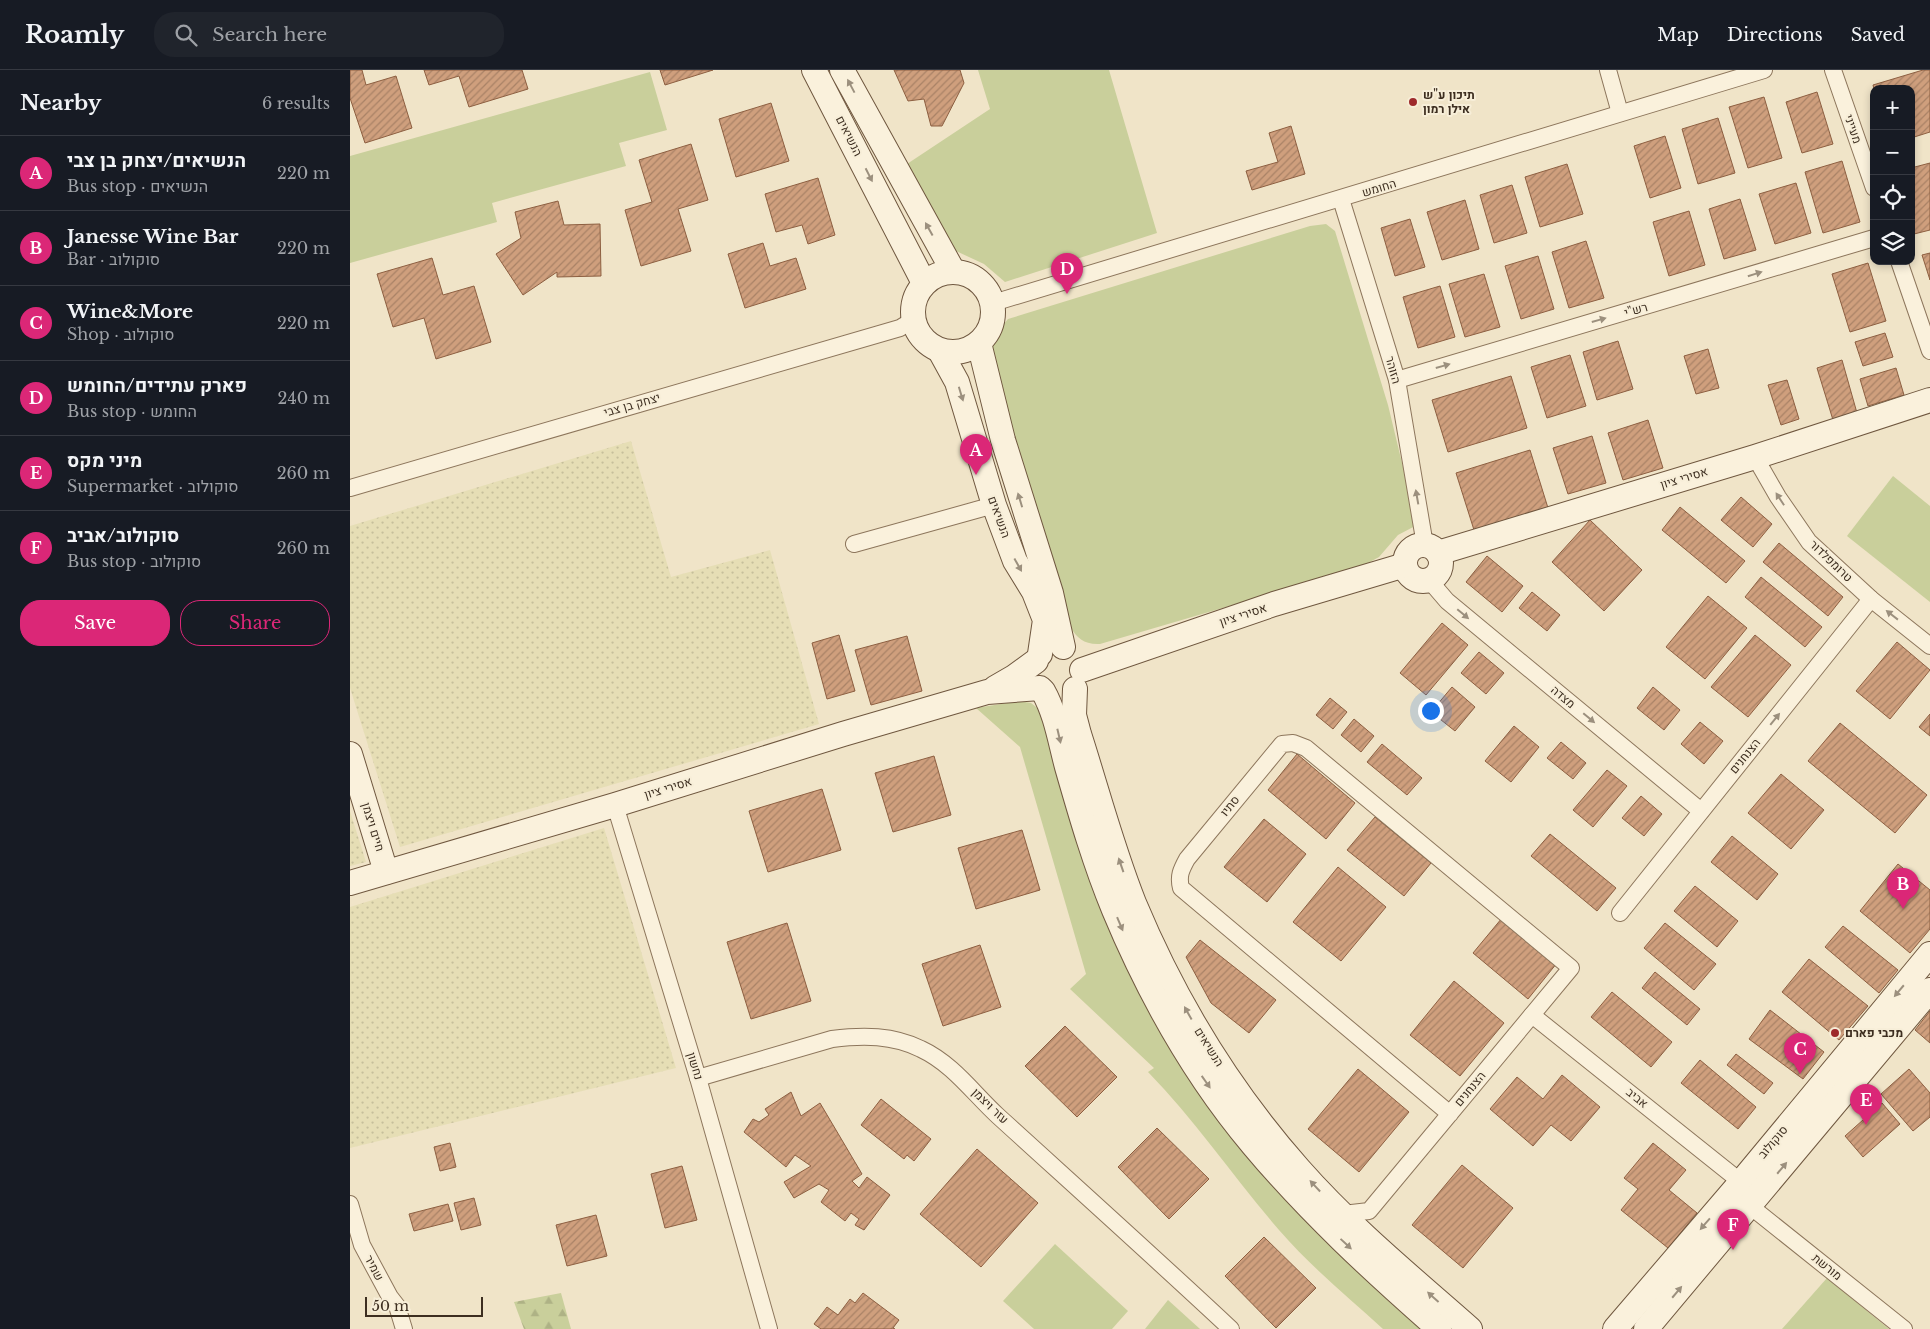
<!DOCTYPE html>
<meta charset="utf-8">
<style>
body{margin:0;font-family:"Libre Baskerville",Heebo,serif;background:#20242c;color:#f1f3f6}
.controls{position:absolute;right:15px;top:15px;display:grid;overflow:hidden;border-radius:10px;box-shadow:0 2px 8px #0003}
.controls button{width:45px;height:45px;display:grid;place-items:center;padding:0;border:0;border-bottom:1px solid #363941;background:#171b24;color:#f1f3f6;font:25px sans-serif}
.scale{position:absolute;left:15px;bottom:12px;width:118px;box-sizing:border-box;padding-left:5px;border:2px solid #3d2e20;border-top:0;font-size:14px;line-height:18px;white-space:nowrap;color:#3d2e20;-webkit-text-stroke:4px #f7eed8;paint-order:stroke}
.you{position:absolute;left:1080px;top:640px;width:18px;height:18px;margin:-12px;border:4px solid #fff;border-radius:50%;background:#1a73e8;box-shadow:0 0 0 8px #1a73e833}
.badge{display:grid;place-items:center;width:32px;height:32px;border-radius:50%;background:#db2777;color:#fff;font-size:16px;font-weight:700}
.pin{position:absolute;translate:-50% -41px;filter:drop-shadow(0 1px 2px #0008)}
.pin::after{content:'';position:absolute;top:26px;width:18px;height:15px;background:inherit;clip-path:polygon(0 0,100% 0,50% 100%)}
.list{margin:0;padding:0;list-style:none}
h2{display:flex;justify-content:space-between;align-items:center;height:65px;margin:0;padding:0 20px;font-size:21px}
h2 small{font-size:16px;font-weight:400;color:#9ea1a6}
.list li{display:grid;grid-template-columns:32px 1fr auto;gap:15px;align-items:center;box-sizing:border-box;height:75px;padding:0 20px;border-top:1px solid #363941}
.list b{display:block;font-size:19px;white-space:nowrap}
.list p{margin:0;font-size:16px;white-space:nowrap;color:#9ea1a6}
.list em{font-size:16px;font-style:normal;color:#9ea1a6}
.actions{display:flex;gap:10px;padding:15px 20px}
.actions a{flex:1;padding:11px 0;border:1px solid #db2777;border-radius:20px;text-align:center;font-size:18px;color:#db2777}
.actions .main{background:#db2777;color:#fff}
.icon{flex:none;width:28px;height:28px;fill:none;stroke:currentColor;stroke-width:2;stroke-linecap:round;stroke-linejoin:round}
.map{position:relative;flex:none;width:1580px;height:1259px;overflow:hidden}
header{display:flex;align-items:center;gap:30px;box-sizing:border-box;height:70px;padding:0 25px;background:#171b24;border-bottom:1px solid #363941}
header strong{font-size:24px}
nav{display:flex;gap:28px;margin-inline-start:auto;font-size:18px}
.search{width:350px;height:45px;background:#20242c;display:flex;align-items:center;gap:12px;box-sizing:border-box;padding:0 18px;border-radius:20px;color:#9ea1a6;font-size:19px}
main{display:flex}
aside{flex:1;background:#171b24}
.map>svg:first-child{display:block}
.farmland{fill:url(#farmland-dots)}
.green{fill:#c9cf9b}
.forest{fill:url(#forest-firs)}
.building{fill:url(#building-hatch);stroke:#8d5f41}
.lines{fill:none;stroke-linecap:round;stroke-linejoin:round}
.street-casing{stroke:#8d765c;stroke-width:18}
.secondary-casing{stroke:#6f573f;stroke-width:26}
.street{stroke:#faf1dc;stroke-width:16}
.secondary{stroke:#faf1dc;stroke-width:24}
.oneway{fill:#9c907e}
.poi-dot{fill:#9e2a2b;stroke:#f7eed8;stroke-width:2}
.labels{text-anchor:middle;stroke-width:4;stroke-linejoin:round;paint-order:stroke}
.poi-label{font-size:12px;font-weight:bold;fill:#3d2e20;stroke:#f7eed8;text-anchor:start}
.street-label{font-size:12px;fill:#3d2e20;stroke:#f7eed8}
</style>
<header>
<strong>Roamly</strong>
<div class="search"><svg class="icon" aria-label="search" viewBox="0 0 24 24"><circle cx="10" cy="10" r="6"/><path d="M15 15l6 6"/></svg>Search here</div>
<nav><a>Map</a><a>Directions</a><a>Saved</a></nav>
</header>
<main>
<aside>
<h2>Nearby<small>6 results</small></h2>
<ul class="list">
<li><span class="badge">A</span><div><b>הנשיאים/יצחק בן צבי</b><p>Bus stop · הנשיאים</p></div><em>220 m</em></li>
<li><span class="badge">B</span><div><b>Janesse Wine Bar</b><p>Bar · סוקולוב</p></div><em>220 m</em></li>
<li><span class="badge">C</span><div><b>Wine&amp;More</b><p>Shop · סוקולוב</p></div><em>220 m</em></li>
<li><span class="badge">D</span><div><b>פארק עתידים/החומש</b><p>Bus stop · החומש</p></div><em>240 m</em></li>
<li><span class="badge">E</span><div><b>מיני מקס</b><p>Supermarket · סוקולוב</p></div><em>260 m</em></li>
<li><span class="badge">F</span><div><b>סוקולוב/אביב</b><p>Bus stop · סוקולוב</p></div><em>260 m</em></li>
</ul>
<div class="actions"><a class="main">Save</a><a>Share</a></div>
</aside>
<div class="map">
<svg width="1580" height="1259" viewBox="0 0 1580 1259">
<defs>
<pattern id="farmland-dots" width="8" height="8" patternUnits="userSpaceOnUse" patternTransform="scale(1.25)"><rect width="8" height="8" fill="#e6deb5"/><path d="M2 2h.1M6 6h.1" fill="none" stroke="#c6bf9b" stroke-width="1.8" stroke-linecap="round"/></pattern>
<pattern id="forest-firs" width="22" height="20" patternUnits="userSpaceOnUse" patternTransform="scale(1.25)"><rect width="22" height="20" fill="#c9cf9b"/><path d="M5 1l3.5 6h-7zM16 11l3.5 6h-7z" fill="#aeb285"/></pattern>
<pattern id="building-hatch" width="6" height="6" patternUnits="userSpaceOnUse" patternTransform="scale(1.25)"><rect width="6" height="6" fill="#cf9f7d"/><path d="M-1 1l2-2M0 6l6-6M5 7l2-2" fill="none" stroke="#a98266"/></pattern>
</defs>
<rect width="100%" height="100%" fill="#f0e4c8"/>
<g class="farmland">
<path d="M281,371l40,136 99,-27 49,174 -419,123 -50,-159v-162z"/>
<path d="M0,741l16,51 -16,4z"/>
<path d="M254,758l72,240 -326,80v-241z"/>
</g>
<g class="green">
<path d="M628,0h131l48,163 -152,49 -21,-18 -28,-13 -49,-87 83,-55z"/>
<path d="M300,2l17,58 -48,13 7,23 -134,37 5,19 -147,41v-107z"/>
<path d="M976,154l9,7 53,174 29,120 -19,10 -19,22 -20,11 -259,76c-29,2 -33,-27 -42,-48l-69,-245 8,-19 11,-13 302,-93z"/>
<path d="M1543,406l37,30v96l-83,-66z"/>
<path d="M669,631l12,2 14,11 58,182 325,433h-45c-35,-32 -73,-63 -104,-99 -45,-52 -83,-109 -131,-158l6,-4 -84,-79 16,-15 -66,-227 -44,-39z"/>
<path d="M705,1174l73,67 -16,18h-78l-31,-28z"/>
<path d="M1477,1208l62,51h-107z"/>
<path d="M818,1230l32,29h-55z"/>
</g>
<path class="forest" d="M211,1223l10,36h-47l-10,-27z"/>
<g class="building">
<path d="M0,0h12l4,15 30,-9 16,52 -47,15 -15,-45z"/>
<path d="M74,0h98l6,19 -59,18 -10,-31 -30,9z"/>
<path d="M310,0h53l-48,15z"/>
<path d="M544,0h66l4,13 -22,43h-11l-7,-27 -16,2z"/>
<path d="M1573,0h7v62l-19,6v-49h-37l-1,-4z"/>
<path d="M1467,22l16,52 -31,9 -16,-51z"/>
<path d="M1414,27l18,61 -34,10 -19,-61z"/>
<path d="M421,33l18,58 -53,16 -17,-58z"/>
<path d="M1368,48l17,55 -37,11 -16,-55z"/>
<path d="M941,56l14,48 -53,16 -6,-19 32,-9 -9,-29z"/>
<path d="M1315,66l16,52 -31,10 -16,-52z"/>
<path d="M341,74l17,56 -30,9 13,42 -50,15 -16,-56 27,-8 -13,-42z"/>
<path d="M1492,91l18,61 -37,11 -18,-61z"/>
<path d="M1580,93v67l-16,4 -3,-10v-56z"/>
<path d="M1217,94l16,50 -43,13 -15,-50z"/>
<path d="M468,108l17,57 -27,9 -6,-19 -26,7 -11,-38z"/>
<path d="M1446,113l15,50 -36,11 -16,-50z"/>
<path d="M1162,115l15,48 -33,10 -14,-48z"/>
<path d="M1390,129l16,51 -32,9 -15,-50z"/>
<path d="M1115,130l14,49 -37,11 -15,-48z"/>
<path d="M208,131l6,24 36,-1 1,52 -44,1v-5l-34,23 -27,-41 25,-16 -6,-26z"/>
<path d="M1339,141l16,54 -36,11 -16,-54z"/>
<path d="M1060,149l15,48 -30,9 -14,-48z"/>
<path d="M1236,171l18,57 -35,10 -17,-56z"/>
<path d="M413,173l7,23 26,-8 10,31 -61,19 -17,-54z"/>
<path d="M1580,183v27l-8,-25z"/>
<path d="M1188,186l16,53 -33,10 -16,-53z"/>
<path d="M82,188l11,37 31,-9 17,56 -55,17 -12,-41 -31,9 -16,-53z"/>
<path d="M1518,193l18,58 -36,11 -18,-58z"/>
<path d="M1134,204l16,53 -35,10 -16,-53z"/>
<path d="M1090,216l15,51 -37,11 -15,-51z"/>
<path d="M1535,263l8,24 -30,9 -8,-24z"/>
<path d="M1268,271l15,48 -36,11 -14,-48z"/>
<path d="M1358,279l11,39 -23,6 -12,-38z"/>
<path d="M1220,285l16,51 -39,12 -16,-51z"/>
<path d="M1492,290l15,53 -24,7 -16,-52z"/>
<path d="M1546,298l8,27 -36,11 -8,-27z"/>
<path d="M1161,306l16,52 -79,24 -16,-52z"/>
<path d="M1437,310l12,39 -18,6 -13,-40z"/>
<path d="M1298,350l15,48 -40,12 -15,-47z"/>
<path d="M1242,366l14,47 -38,11 -15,-46z"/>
<path d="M1180,380l18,58 -74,22 -18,-57z"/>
<path d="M1391,427l31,27 -19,23 -32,-27z"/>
<path d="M1330,437l65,54 -19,22 -64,-53z"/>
<path d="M1240,450l52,50 -38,41 -52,-49z"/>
<path d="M1429,473l64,54 -15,19 -65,-54z"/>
<path d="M1137,486l36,30 -21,26 -36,-30z"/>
<path d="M1411,507l61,50 -17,20 -60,-50z"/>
<path d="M1182,522l28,23 -13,16 -28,-23z"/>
<path d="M1358,526l39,32 -42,51 -39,-32z"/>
<path d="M1092,553l26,22 -42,50 -26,-22z"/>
<path d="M489,565l16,56 -28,8 -15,-56z"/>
<path d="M1405,565l36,30 -43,52 -37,-30z"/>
<path d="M557,566l15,55 -51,14 -16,-55z"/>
<path d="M1547,572l33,28 -40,49 -34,-28z"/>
<path d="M1129,582l25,21 -18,21 -25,-21z"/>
<path d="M1102,617l23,20 -20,24 -24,-19z"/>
<path d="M1303,617l27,23 -16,20 -27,-22z"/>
<path d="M980,628l17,14 -14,17 -17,-14z"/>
<path d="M1580,644v22l-11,-9z"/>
<path d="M1004,649l20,17 -13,16 -20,-17z"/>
<path d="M1350,652l23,19 -19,23 -23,-20z"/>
<path d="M1490,653l87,72 -32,38 -87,-72z"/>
<path d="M1164,656l25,21 -28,35 -26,-21z"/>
<path d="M1211,672l25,21 -13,16 -26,-21z"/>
<path d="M1032,674l40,34 -15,17 -40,-33z"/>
<path d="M947,684l58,49 -29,36 -58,-49z"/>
<path d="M584,686l17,59 -58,17 -18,-59z"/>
<path d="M1257,700l20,16 -34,41 -20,-17z"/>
<path d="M1431,704l43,36 -33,39 -43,-36z"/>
<path d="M472,719l19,61 -73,22 -19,-61z"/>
<path d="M1291,726l21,18 -18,22 -22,-18z"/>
<path d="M1025,747l56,46 -27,33 -57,-46z"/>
<path d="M914,749l42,35 -39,48 -43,-35z"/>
<path d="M672,760l18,60 -64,19 -18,-61z"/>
<path d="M1200,764l66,54 -19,23 -66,-55z"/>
<path d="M1382,766l46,38 -21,26 -46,-38z"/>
<path d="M1548,794l32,26v39l-20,24 -50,-42z"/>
<path d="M988,797l48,40 -45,54 -48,-39z"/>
<path d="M1345,816l43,35 -21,26 -43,-36z"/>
<path d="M1152,848l55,45 -29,36 -55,-46z"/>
<path d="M437,853l24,78 -60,18 -24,-77z"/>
<path d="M1315,853l51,41 -22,26 -50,-42z"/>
<path d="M1493,856l55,44 -19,23 -54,-46z"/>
<path d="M850,870l76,60 -27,33 -38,-30 -25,-46z"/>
<path d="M630,875l21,62 -58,19 -21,-62z"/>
<path d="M1459,889l59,47 -29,34 -57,-48z"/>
<path d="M1305,902l45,37 -13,16 -45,-37z"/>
<path d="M1104,911l50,42 -44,53 -50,-41z"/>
<path d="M1262,922l60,50 -21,25 -60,-50z"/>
<path d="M1420,940l54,42 -21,27 -54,-40z"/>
<path d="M1580,941v32l-15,-13z"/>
<path d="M715,956l52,51 -40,40 -52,-51z"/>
<path d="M1386,984l37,29 -9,11 -37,-29z"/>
<path d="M1350,990l56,47 -18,22 -57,-46z"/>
<path d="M1008,999l51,43 -50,60 -51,-43z"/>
<path d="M1559,999l21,24v24l-17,14 -32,-37z"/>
<path d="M1212,1005l38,32 -29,34 -20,-16 -18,21 -43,-37 27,-32 26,22z"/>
<path d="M441,1022l10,24 19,-13 42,71 -10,7 7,7 8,-11 23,18 -26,35 -9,-5 4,-6 -8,-6 -6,8 -24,-19 8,-12 -10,-6 -25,14 -10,-16 27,-16 -16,-11 -9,12 -42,-35 9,-13 6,3 10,-7 -4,-6z"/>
<path d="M531,1029l50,40 -17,22 -7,-6 -3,4 -43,-34z"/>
<path d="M1532,1033l18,21 -37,33 -18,-21z"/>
<path d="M807,1058l52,51 -40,40 -51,-52z"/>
<path d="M100,1073l6,24 -16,4 -6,-24z"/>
<path d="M1303,1073l33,27 -17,20 28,23 -29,35 -47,-38 17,-21 -14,-11z"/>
<path d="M627,1079l61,54 -57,64 -61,-53z"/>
<path d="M1112,1095l51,43 -50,60 -51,-43z"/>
<path d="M332,1096l15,54 -32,8 -14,-54z"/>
<path d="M124,1128l7,27 -20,5 -7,-27z"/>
<path d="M98,1134l5,17 -39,10 -5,-17z"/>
<path d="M246,1145l11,41 -40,10 -11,-41z"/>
<path d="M914,1167l52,51 -40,40 -51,-52z"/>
<path d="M513,1223l36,27 -6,8 2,1h-74l-7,-5 13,-17 11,8 12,-16 5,4z"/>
</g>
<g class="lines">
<defs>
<g id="street">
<path d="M1258,0l12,43"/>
<path d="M1483,0l41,118"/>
<path d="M991,129l56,181 28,165"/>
<path d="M1549,191l31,90"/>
<path d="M643,233l771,-233"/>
<path d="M1047,310l477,-142"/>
<path d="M1405,387l23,40 31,45 62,57 59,47"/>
<path d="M0,418l550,-160 13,-8"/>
<path d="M504,474l140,-39"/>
<path d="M1079,510l18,21 254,210"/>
<path d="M265,735l83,273 71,251"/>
<path d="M1270,843l251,-314"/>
<path d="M1182,945l209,167"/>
<path d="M348,1008l134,-39c31,-4 61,-4 89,10 32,15 52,44 77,67 78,71 156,141 233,213"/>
<path d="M0,1134l12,41 28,52 7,9 7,23"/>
<path d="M1400,1136l154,123"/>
<path d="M993,1144l26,-3 202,-243 -265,-220 -13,-5 -11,1 -95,115c-6,11 -9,17 -6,29l269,226"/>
</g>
<g id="secondary">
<path d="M464,0l110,213"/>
<path d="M492,0l111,201"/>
<circle cx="603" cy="242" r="40"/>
<path d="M629,273l24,97 48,153 12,54"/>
<path d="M590,281l17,31 37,123 21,56 19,31 11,28 -5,34"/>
<circle cx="1073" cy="493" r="18"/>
<path d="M1088,483l317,-96 175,-57"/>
<path d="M732,600l192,-66 131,-39"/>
<path d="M645,618l19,-11 22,-16"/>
<path d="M725,619l-1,26 5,19c18,56 33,114 55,169 40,96 95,187 165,266 51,58 112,108 171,160"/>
<path d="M693,621c13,23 17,50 24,76 14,49 28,97 47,143 35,84 80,165 139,235 56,67 120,126 186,184"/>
<path d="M0,684l36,118"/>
<path d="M0,813l265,-78 228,-71 144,-42 53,-4"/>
<path d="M1265,1259l126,-147 189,-228"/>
<path d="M1296,1259l284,-339"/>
</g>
</defs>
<use href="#street" class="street-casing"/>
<use href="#secondary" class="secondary-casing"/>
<use href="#street" class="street"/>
<use href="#secondary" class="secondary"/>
</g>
<defs><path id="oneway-solid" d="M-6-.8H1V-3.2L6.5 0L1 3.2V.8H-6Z" transform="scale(1.25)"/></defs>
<g class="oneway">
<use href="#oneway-solid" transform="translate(501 16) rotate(-118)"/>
<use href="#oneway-solid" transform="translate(519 105) rotate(63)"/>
<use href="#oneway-solid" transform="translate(579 159) rotate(-119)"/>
<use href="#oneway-solid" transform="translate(1405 204) rotate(-17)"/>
<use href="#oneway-solid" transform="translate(1249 250) rotate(-16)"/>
<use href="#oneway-solid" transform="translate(1093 296) rotate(-16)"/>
<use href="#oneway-solid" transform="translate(611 324) rotate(73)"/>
<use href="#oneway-solid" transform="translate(1067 427) rotate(-100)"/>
<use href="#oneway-solid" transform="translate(1430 429) rotate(-123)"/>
<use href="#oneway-solid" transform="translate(670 430) rotate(-107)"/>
<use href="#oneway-solid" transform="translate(668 495) rotate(61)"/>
<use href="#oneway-solid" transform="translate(1113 544) rotate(40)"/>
<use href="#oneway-solid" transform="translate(1542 545) rotate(-142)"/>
<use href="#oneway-solid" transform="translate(1239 648) rotate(40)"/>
<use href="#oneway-solid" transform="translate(1425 649) rotate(-51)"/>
<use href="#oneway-solid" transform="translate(709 666) rotate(77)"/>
<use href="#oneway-solid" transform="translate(771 795) rotate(-109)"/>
<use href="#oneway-solid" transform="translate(770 854) rotate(67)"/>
<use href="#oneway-solid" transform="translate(1549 921) rotate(130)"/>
<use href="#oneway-solid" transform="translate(838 943) rotate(-119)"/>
<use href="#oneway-solid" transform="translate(856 1012) rotate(55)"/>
<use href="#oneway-solid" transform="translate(1432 1098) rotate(-50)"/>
<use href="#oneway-solid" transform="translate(965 1116) rotate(-133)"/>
<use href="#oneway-solid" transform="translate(1355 1154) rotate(131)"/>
<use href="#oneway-solid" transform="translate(996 1174) rotate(43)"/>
<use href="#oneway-solid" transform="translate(1327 1222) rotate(-50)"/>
<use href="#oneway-solid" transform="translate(1083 1227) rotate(-138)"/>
</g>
<g class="poi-dot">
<circle cx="1063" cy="32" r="5"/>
<circle cx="1485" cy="963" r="5"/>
</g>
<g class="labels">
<g class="poi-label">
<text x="1073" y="29">תיכון ע"ש<tspan x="1073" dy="14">אילן רמון</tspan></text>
<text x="1495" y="967">מכבי פארם</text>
</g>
<g class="street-label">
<text transform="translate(1503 59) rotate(71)" y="4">מעייני</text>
<text transform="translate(499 66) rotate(63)" y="4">הנשיאים</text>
<text transform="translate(1029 118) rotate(-17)" y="4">החומש</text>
<text transform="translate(1286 240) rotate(-16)" y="4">רש"י</text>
<text transform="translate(1043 300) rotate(75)" y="4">הזוהר</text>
<text transform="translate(282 335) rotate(-16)" y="4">יצחק בן צבי</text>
<text transform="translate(1334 408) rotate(-17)" y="4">אסירי ציון</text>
<text transform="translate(649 447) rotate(70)" y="4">הנשיאים</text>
<text transform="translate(1481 491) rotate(44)" y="4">טרומפלדור</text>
<text transform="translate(893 545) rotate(-18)" y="4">אסירי ציון</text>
<text transform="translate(1213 627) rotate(40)" y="4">מצדה</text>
<text transform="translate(1395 686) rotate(-51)" y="4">הצנחנים</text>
<text transform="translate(318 718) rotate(-17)" y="4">אסירי ציון</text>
<text transform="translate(880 736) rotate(-51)" y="4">סתיו</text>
<text transform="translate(23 757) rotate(73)" y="4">חיים ויצמן</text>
<text transform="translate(859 977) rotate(58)" y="4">הנשיאים</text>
<text transform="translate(345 996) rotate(73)" y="4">נחשון</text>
<text transform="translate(1120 1019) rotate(-50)" y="4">הצנחנים</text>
<text transform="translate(1287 1028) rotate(39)" y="4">אביב</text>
<text transform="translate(640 1036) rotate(44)" y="4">עזר ויצמן</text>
<text transform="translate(1423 1072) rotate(-50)" y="4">סוקולוב</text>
<text transform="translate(1477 1197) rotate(39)" y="4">מורשת</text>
<text transform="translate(24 1198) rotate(62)" y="4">שמיר</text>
</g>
</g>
</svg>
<div class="controls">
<button>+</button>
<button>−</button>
<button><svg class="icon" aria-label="locate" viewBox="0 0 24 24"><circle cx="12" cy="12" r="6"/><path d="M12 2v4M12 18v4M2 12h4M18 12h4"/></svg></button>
<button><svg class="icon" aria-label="layers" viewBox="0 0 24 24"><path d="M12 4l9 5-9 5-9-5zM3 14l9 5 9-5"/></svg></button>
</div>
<div class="scale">50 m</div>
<div class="you"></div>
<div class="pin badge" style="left:626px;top:405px">A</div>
<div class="pin badge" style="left:1553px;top:839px">B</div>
<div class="pin badge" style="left:1450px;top:1004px">C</div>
<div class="pin badge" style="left:717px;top:224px">D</div>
<div class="pin badge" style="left:1516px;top:1055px">E</div>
<div class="pin badge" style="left:1383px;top:1180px">F</div>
</div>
</main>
